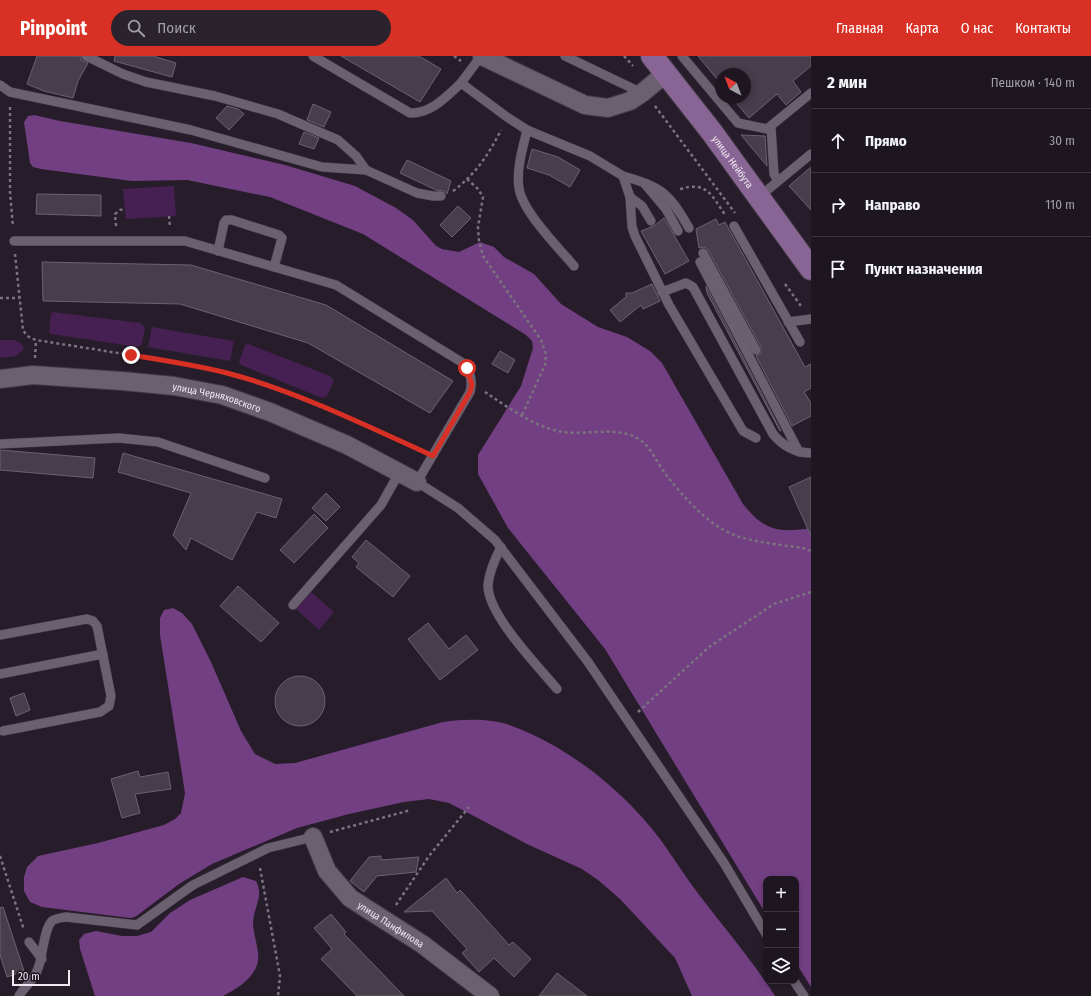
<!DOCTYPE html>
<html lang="ru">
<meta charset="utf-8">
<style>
body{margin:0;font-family:"Fira Sans Condensed",sans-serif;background:#2a232d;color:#f1f3f6}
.controls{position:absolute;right:12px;bottom:12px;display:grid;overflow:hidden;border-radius:8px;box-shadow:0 2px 6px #0003}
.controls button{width:36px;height:36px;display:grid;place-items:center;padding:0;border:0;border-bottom:1px solid #3b353e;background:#1d1620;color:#f1f3f6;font:20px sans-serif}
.compass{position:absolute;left:715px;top:12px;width:36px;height:36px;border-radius:50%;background:#1d1620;box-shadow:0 2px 6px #0003;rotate:319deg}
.scale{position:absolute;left:12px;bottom:10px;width:58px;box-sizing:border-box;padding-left:4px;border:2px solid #efe9f1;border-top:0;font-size:11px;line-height:14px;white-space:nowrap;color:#efe9f1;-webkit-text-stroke:3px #1d1420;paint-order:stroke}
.stop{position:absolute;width:12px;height:12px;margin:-9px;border:3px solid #d93025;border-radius:50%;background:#fff}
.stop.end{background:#d93025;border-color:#fff;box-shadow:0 1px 4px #0008}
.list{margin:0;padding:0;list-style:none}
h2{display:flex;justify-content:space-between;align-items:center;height:52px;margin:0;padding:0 16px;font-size:17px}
h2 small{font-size:13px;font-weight:400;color:#a09fa5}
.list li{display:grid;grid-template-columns:26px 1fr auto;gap:12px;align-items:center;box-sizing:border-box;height:64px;padding:0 16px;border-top:1px solid #3b353e}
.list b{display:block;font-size:15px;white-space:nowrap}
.list em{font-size:13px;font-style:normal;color:#a09fa5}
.icon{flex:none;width:22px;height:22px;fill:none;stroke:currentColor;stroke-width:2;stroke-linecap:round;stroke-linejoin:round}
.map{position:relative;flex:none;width:811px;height:940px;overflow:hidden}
header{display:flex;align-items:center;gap:24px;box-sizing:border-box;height:56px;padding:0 20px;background:#d93025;color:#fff}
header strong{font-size:19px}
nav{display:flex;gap:22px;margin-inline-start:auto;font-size:14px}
.search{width:280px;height:36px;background:#2a232d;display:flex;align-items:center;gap:10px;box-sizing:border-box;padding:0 14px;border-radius:22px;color:#a09fa5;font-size:15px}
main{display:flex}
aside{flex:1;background:#1d1620}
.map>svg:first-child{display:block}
.green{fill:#462052}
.forest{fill:#723f82}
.building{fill:#473d4b;stroke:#6c6170}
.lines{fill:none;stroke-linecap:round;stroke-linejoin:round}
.lane-casing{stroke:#413944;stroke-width:10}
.street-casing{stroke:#413944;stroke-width:20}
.primary-casing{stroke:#413944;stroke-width:24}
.path{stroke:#7b737e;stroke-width:2.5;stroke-dasharray:3 3;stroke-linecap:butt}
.lane{stroke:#6b606f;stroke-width:9}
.street{stroke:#6b606f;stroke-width:18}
.primary{stroke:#896595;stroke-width:22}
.route{stroke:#d93025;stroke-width:5}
.labels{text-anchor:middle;stroke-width:3;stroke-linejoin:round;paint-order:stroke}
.street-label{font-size:10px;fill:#efe9f1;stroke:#1d1420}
</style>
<header>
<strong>Pinpoint</strong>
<div class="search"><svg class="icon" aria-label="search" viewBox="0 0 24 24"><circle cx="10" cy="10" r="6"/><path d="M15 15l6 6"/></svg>Поиск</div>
<nav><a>Главная</a><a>Карта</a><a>О нас</a><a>Контакты</a></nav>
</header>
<main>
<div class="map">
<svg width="811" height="940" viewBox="0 0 811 940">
<rect width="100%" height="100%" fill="#271d2a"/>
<g class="green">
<path d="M174,130l2,30 -50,3 -3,-30z"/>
<path d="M53,256l87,11 5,4 -3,17 -4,3 -87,-13 -2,-2 2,-18z"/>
<path d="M152,271l82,14 -4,20 -82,-14z"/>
<path d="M0,284h14l8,4 2,5 -8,7 -16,2z"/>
<path d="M248,288l82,32 4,5 -7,15 -5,2 -81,-33 -2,-3 6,-17z"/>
<path d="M311,536l23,20 -15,18 -23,-21z"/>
</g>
<g class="forest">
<path d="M34,59l26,6 131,22 94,22 70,21 41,22 17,12 23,26 6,3 17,3 21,-10 14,5 10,10 30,17 27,30 37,23 29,10 23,14 12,12 81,141c21,27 36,29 68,24v459l-15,-24v-84h-30v35l-161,-265 -97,-121 -30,-54v-19l43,-69 12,-38 -1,-7 -6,-6 -163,-101 -93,-37 -83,-17 -55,1 -91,-12 -8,-2 -3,-4 -6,-41 4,-6z"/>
<path d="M173,552l9,5 10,11 19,38 30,69 14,23 20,10 20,-1 148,-41c21,-3 49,-4 69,4 57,21 112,65 148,113 14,19 26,39 40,57 25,33 53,65 75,100h-83l-17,-38 -55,-59 -22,-19 -16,-11 -53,-24 -80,-42 -20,-4 -25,3 -55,12 -52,14 -85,36 -33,20 -44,33 -5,1 -88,-11 -12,-5 -6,-11v-14l3,-10 11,-11 60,-13 66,-18 11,-6 6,-6 4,-20 -25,-158v-17l4,-8z"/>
<path d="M243,821l13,4c8,15 -2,26 -3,41 0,10 4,21 5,31 3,21 -19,35 -35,43h-128l-15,-47 -1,-9 5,-6 12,-3 26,5h15l14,-4 19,-19 20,-13z"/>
</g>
<g class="building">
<path d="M37,0h43l1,4 7,3 -10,18 -5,17 -29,-7 -17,-7z"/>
<path d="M115,0h38l23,7 -4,14 -58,-16z"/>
<path d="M341,0h78l22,13 -21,33z"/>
<path d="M698,0h113v10l-18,15 8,11 -15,13 -9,-11 -28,24 -17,-20h13v-24h-24v10z"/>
<path d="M313,48l18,8 -7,15 -17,-7z"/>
<path d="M227,50l11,3 6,5 -15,16 -13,-12z"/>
<path d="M304,76l15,6 -5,11 -15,-5z"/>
<path d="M741,79l24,1 2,30z"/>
<path d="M532,93l26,8 22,13 -10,17 -21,-12 -22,-7z"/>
<path d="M407,104l44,21 -4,13 -3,-3 -8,-1 -36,-17z"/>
<path d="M811,111v43l-22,-24z"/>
<path d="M37,138l64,1v21l-65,-2z"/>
<path d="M458,150l13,12 -19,19 -12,-12z"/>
<path d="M664,162l25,43 -24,13 -24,-43 13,-5z"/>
<path d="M716,163l3,6 6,-3 80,145 6,-3v24l-7,4 7,11v13l-19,10 -36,-70 5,-3v-6l-53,-97 -4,-3 -5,1 -3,-19z"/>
<path d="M42,206l149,3 135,40 127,76 -23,32 -122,-70 -128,-39 -137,-3z"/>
<path d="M652,228l8,17 -17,8 -2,-4 -21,17 -10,-12 16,-13v-4h6z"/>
<path d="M706,230l75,145h-1l-73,-138z"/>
<path d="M500,295l15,9 -7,13 -16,-9z"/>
<path d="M0,394l95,8 -2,20 -93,-8z"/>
<path d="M123,397l159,46 -6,19 -19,-6 -25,48 -41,-22 -5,12 -13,-15 18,-42 -73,-21z"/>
<path d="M811,421v59l-22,-49z"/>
<path d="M326,437l14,14 -14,14 -14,-13z"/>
<path d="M314,458l14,14 -34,35 -14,-13z"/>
<path d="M366,484l44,36 -17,21 -37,-30 3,-4 -7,-6z"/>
<path d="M238,530l41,37 -18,19 -41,-36z"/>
<path d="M428,567l21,26 17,-14 12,15 -38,30 -32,-41z"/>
<circle cx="300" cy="645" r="25"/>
<path d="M24,637l6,17 -14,6 -6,-18z"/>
<path d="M138,715l2,6 28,-5 3,17 -36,5 5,19 -18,5 -11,-39z"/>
<path d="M381,800v4l38,-3 -3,15 -39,4 -13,16 -14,-11 19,-24z"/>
<path d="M446,822l11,15 3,-3 49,55 4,-3 18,17 -17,18 -20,-19 -15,14 -17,-19 5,-4 -35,-38 -28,1z"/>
<path d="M3,851l21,64 -17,6 -7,-22v-47z"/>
<path d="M331,858l15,18 -2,2 60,62h-47l-36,-37 11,-10 -18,-21z"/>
<path d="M557,917l30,23h-48z"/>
</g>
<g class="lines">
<defs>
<g id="lane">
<path d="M86,0l37,18 23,8 69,14 63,18 60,26 18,16 10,14 51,23 16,3h8"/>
<path d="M313,0l97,57c21,1 37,-17 51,-30"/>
<path d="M481,0l-20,27 46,34 20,13 63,26 33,20 7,21 2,30 3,9 34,69 74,126 13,7"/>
<path d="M565,0l77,37"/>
<path d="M682,0l56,67 29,6 44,-36"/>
<path d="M0,29l10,7 181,38 131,37 44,3"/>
<path d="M771,71l3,47 4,7"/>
<path d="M527,74c-4,18 -11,39 -8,58 3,23 39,59 55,78"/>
<path d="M623,120c39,11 46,17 66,52"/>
<path d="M645,128l21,25 12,22"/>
<path d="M630,141l12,9 9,15"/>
<path d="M759,141l52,-43"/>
<path d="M734,170l66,116"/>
<path d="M14,185h171l151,44 127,78c8,9 10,18 7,29l-53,90 41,26 37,32 93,122 136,201 42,71"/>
<path d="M218,195l6,-28 2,-3h6l47,15 3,3 -8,29"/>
<path d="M703,197l53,97"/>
<path d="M700,206l99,190"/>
<path d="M662,236l24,-9 7,4 80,147c10,12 22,19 38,19"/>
<path d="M788,266l23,-3"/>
<path d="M0,388l119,-6 39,4 107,36"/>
<path d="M501,491c-6,12 -12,25 -13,38 -1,29 50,81 69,104"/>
<path d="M293,549l88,-100 18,-32"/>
<path d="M0,579l87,-16 6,2 4,5 14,70 -2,10 -9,6 -97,19"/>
<path d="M0,618l103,-20"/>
<path d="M29,886l13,17"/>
<path d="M794,925l10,15"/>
<path d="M19,940c5,-9 14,-15 18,-25 6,-12 6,-41 15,-50 4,-3 9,-3 14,-4l71,8 56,-40 75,-37 45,-11"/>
</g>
<g id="street">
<path d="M482,0l103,49 23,3 22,-7 12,-8 24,-20"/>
<path id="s1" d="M0,323l33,-4 89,6 52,5 48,9 48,17 77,33 70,37"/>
<path id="s2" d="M313,781l14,34 23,27 72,46 68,52"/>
</g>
<g id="primary">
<path id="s3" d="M652,0l59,75 100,138"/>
</g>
</defs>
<use href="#lane" class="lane-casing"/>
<use href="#street" class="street-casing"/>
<use href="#primary" class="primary-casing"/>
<g class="path">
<path d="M454,0l7,5"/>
<path d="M624,0l9,10"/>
<path d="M655,50l80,107"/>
<path d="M10,51v85l3,35"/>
<path d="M467,123l11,10 5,8 -5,30 1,14 4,15 58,84 5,14 -1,11 -23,50"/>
<path d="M680,133c28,-8 31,6 46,27"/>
<path d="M453,135c22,-16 36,-37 48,-61"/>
<path d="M169,160l1,11"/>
<path d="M116,170l-1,-12 5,-4 5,-1"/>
<path d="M15,198l8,76 4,6 9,4 145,23 47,10 56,19 72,29 64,29"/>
<path d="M785,228l16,22"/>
<path d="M0,242h19"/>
<path d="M35,302l1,-18"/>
<path d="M485,336c21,14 44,31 69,38 26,8 55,-5 81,7 15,6 22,27 32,39 18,23 45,53 73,61 20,6 43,8 63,11l8,3"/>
<path d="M638,656l71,-65 65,-43 37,-12"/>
<path d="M330,776l81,-22"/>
<path d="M0,800l24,74"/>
<path d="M260,812l20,108 -2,20"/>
<path d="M396,849l33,-49 40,-49"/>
</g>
<use href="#lane" class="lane"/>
<use href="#street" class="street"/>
<use href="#primary" class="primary"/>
</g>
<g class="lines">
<path class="route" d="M131,299c32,5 65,10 96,18 69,18 140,53 206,83l37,-64 2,-7 -5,-17"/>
</g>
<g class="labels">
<g class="street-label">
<text dy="4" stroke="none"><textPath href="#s3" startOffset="133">улица Нейбута</textPath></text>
<text dy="4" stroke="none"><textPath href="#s1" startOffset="219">улица Черняховского</textPath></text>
<text dy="4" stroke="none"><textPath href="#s2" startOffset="121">улица Панфилова</textPath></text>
</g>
</g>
</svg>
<div class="controls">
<button>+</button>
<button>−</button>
<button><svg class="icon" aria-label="layers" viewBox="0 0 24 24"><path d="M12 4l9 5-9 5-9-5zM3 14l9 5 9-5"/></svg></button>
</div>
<svg class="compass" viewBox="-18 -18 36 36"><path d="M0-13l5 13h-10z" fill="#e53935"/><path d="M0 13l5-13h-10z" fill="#a09fa5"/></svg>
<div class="scale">20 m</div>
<div class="stop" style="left:467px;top:312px"></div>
<div class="stop end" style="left:131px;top:299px"></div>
</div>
<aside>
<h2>2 мин<small>Пешком · 140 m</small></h2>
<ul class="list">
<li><svg class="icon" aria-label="ahead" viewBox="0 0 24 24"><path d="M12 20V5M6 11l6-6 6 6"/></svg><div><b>Прямо</b></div><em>30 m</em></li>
<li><svg class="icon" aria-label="right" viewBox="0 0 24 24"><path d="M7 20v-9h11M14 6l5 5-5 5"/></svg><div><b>Направо</b></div><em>110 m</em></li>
<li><svg class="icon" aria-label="arrive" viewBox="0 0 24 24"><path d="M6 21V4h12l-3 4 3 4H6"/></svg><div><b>Пункт назначения</b></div></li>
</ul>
</aside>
</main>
